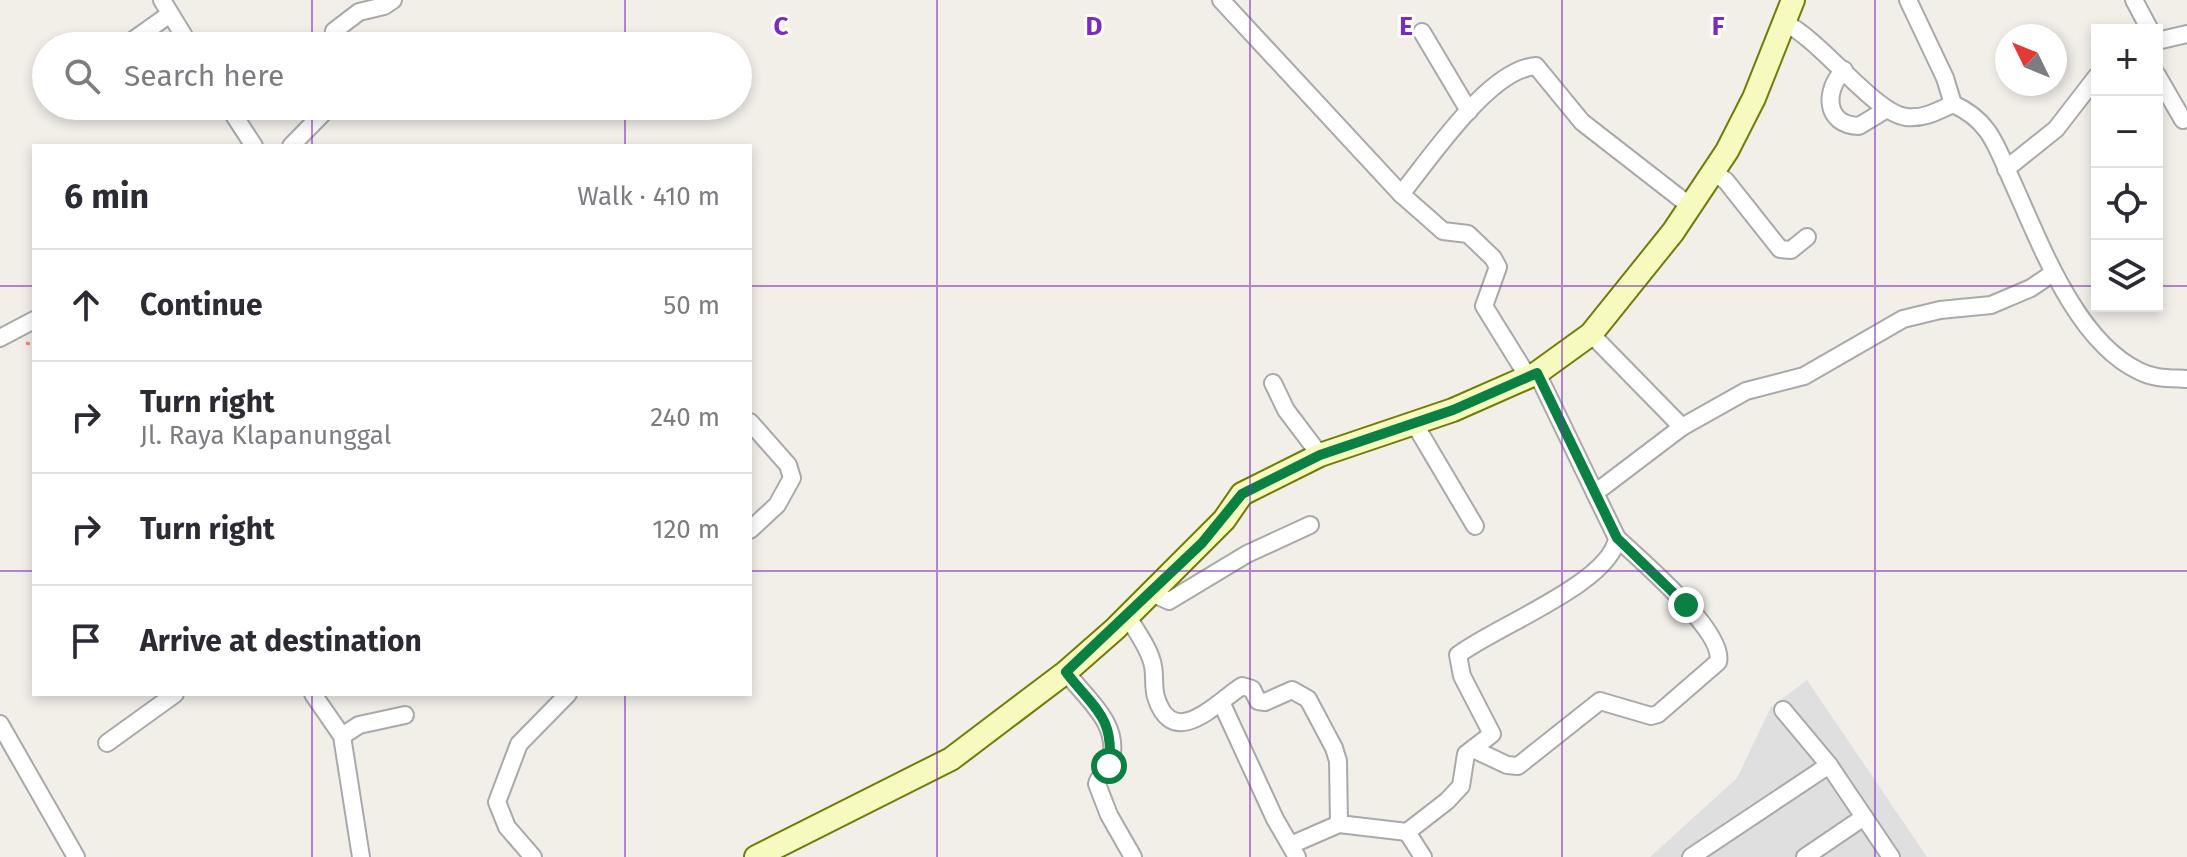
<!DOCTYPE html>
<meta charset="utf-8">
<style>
body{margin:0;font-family:"Fira Sans",sans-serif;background:#f7f7f7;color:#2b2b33}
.controls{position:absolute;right:24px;top:24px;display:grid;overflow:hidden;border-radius:0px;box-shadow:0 4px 12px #0003}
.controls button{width:72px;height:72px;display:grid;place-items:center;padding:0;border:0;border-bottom:2px solid #e1e1e2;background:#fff;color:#2b2b33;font:40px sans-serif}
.compass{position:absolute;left:1995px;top:24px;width:72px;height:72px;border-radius:50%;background:#fff;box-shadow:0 4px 12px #0003;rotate:313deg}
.stop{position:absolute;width:24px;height:24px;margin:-18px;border:6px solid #0b8043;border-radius:50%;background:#fff}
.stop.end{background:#0b8043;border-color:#fff;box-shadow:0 2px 8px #0008}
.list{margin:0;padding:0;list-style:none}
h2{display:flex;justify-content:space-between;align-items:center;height:104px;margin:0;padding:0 32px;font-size:34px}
h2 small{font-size:26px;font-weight:400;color:#7c7c81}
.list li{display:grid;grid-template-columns:52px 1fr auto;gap:24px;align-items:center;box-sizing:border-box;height:112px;padding:0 32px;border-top:2px solid #e1e1e2}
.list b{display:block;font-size:30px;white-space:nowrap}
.list p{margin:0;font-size:26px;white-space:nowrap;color:#7c7c81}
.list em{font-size:26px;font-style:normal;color:#7c7c81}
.icon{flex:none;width:44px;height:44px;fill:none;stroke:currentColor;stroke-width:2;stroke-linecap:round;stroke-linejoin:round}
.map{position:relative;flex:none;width:2187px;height:857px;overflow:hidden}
.search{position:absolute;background:#fff;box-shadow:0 4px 12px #0003;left:32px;top:32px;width:720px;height:88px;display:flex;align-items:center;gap:20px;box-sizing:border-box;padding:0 28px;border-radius:44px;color:#7c7c81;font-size:30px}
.panel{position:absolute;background:#fff;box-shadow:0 4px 12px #0003;left:32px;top:144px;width:720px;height:552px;border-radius:0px}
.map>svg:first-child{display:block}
.residential{fill:#e0dfdf}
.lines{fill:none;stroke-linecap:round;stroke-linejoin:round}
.street-casing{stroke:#a9a9a9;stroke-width:20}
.secondary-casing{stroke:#707d05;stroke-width:26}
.path{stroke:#fa8072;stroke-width:3;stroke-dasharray:4 4;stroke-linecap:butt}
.street{stroke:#fff;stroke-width:16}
.secondary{stroke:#f7fabf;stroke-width:22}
.route{stroke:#0b8043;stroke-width:10}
.grid{fill:none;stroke:#7b2cbf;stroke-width:2;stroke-opacity:0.55}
.grid-label{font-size:26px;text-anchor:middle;font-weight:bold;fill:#7b2cbf;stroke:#fff;stroke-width:6;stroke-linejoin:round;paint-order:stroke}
</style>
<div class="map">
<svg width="2187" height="857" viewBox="0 0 2187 857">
<rect width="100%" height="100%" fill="#f2efe9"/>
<path class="residential" d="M1807,680l120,177h-277l87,-79 34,-71z"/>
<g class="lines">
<defs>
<g id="street">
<path d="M162,0l28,46"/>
<path d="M1221,0l180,194 42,37 25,3 25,24 5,9 -14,39 44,71"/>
<path d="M1908,0l37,78 8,26"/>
<path d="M2134,0l16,30"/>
<path d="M1785,23c36,17 89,90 121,94 18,2 32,-6 47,-13 36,16 43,41 58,75 28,61 64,162 128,192 15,8 31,7 48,8"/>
<path d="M1422,32l47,79"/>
<path d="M2157,41l30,-7"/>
<path d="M125,46l45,-32"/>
<path d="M332,46l2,-15 25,-19 25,-6 9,-6"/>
<path d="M1844,70c-20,20 -20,55 15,56l28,-17"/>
<path d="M2157,75l26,45"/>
<path d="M228,106l26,40"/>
<path d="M291,146l39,-40"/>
<path d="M2006,169l50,-40 41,-53"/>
<path d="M1714,172l12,9 54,68 11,1 16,-13"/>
<path d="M1401,194c29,-35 88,-125 135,-128l46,56 108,84"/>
<path d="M1591,334l91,93"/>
<path d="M0,338l34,-18"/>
<path d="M1537,373l58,120 87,-66 64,-36 58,-15 99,-57 37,-9 51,-5 40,-17 22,-15"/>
<path d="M1273,383l13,27 34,45"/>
<path d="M750,422l38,43 4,13 -15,27 -27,25"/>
<path d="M1414,423l61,103"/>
<path d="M1159,586l-3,9 13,6 78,-47 63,-29"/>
<path d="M1128,617c8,14 22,32 25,49 2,10 0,21 3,31 17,55 61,5 86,-11l10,3 6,12 7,1 27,-12 16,9 26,49 4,13 1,63"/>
<path d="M1066,672c20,27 56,52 44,91 -3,9 -11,12 -13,21l12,31 24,42"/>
<path d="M313,694l29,42 19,121"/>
<path d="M1222,704l53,115 22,38"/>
<path d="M1783,710l46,55 62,92"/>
<path d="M0,724l76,133"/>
<path d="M342,736l17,-11 46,-10"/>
<path d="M107,743l68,-49"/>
<path d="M1473,749l34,16 11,1 82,-65 51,15 7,-2 60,-52c8,-30 -78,-102 -101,-124"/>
<path d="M1293,844l46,-20 68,8"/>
<path d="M533,857l-26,-30 -10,-25 22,-58 49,-50"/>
<path d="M1423,857l-16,-25 40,-31 14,-15 5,-32 26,-20 -30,-58 -4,-21c36,-28 153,-72 159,-117l-22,-45"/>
<path d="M1691,857l138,-92"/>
<path d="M1805,857l59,-40"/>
</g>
<path id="secondary" d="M756,857l195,-98 115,-87 49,-43 109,-109 18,-26 78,-39 133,-45 84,-37 54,-39 82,-102 54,-81 27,-53 39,-98"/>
</defs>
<use href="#street" class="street-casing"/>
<use href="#secondary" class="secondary-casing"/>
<path class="path" d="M26,343l8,2"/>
<use href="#street" class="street"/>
<use href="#secondary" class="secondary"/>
</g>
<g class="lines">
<path class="route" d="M1109,766c6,-50 -16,-58 -43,-94l136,-129 40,-49 78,-39 133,-45 84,-37 80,165 69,67"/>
</g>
<path class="grid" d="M312,0v46M625,0v46M937,0v857M1250,0v857M1562,0v857M1875,0v857M312,106v40M625,106v40M0,286h34M750,286h1347M2157,286h30M0,571h34M750,571h1437M312,694v163M625,694v163"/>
<g class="grid-label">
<text x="781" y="35">C</text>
<text x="1094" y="35">D</text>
<text x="1406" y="35">E</text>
<text x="1718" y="35">F</text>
</g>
</svg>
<div class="controls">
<button>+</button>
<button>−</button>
<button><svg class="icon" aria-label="locate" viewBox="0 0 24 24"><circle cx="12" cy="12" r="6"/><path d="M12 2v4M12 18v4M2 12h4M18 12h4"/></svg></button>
<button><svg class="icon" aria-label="layers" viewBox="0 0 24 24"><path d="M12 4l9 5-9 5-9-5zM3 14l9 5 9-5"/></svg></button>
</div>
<svg class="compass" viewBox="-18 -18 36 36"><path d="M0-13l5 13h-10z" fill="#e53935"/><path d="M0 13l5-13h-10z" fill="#7c7c81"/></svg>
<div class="stop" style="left:1109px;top:766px"></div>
<div class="stop end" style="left:1686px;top:605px"></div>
<div class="search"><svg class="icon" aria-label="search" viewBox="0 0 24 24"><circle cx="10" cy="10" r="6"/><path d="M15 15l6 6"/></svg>Search here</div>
<section class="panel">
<h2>6 min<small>Walk · 410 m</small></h2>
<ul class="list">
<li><svg class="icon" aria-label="ahead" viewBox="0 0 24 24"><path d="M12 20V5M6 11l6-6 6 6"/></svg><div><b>Continue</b></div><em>50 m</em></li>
<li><svg class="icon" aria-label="right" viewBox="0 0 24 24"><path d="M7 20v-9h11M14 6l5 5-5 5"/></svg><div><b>Turn right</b><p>Jl. Raya Klapanunggal</p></div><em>240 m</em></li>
<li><svg class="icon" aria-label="right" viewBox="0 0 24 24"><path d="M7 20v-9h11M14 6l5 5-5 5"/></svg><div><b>Turn right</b></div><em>120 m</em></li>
<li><svg class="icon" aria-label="arrive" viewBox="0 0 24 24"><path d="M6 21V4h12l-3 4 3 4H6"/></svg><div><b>Arrive at destination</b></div></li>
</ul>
</section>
</div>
